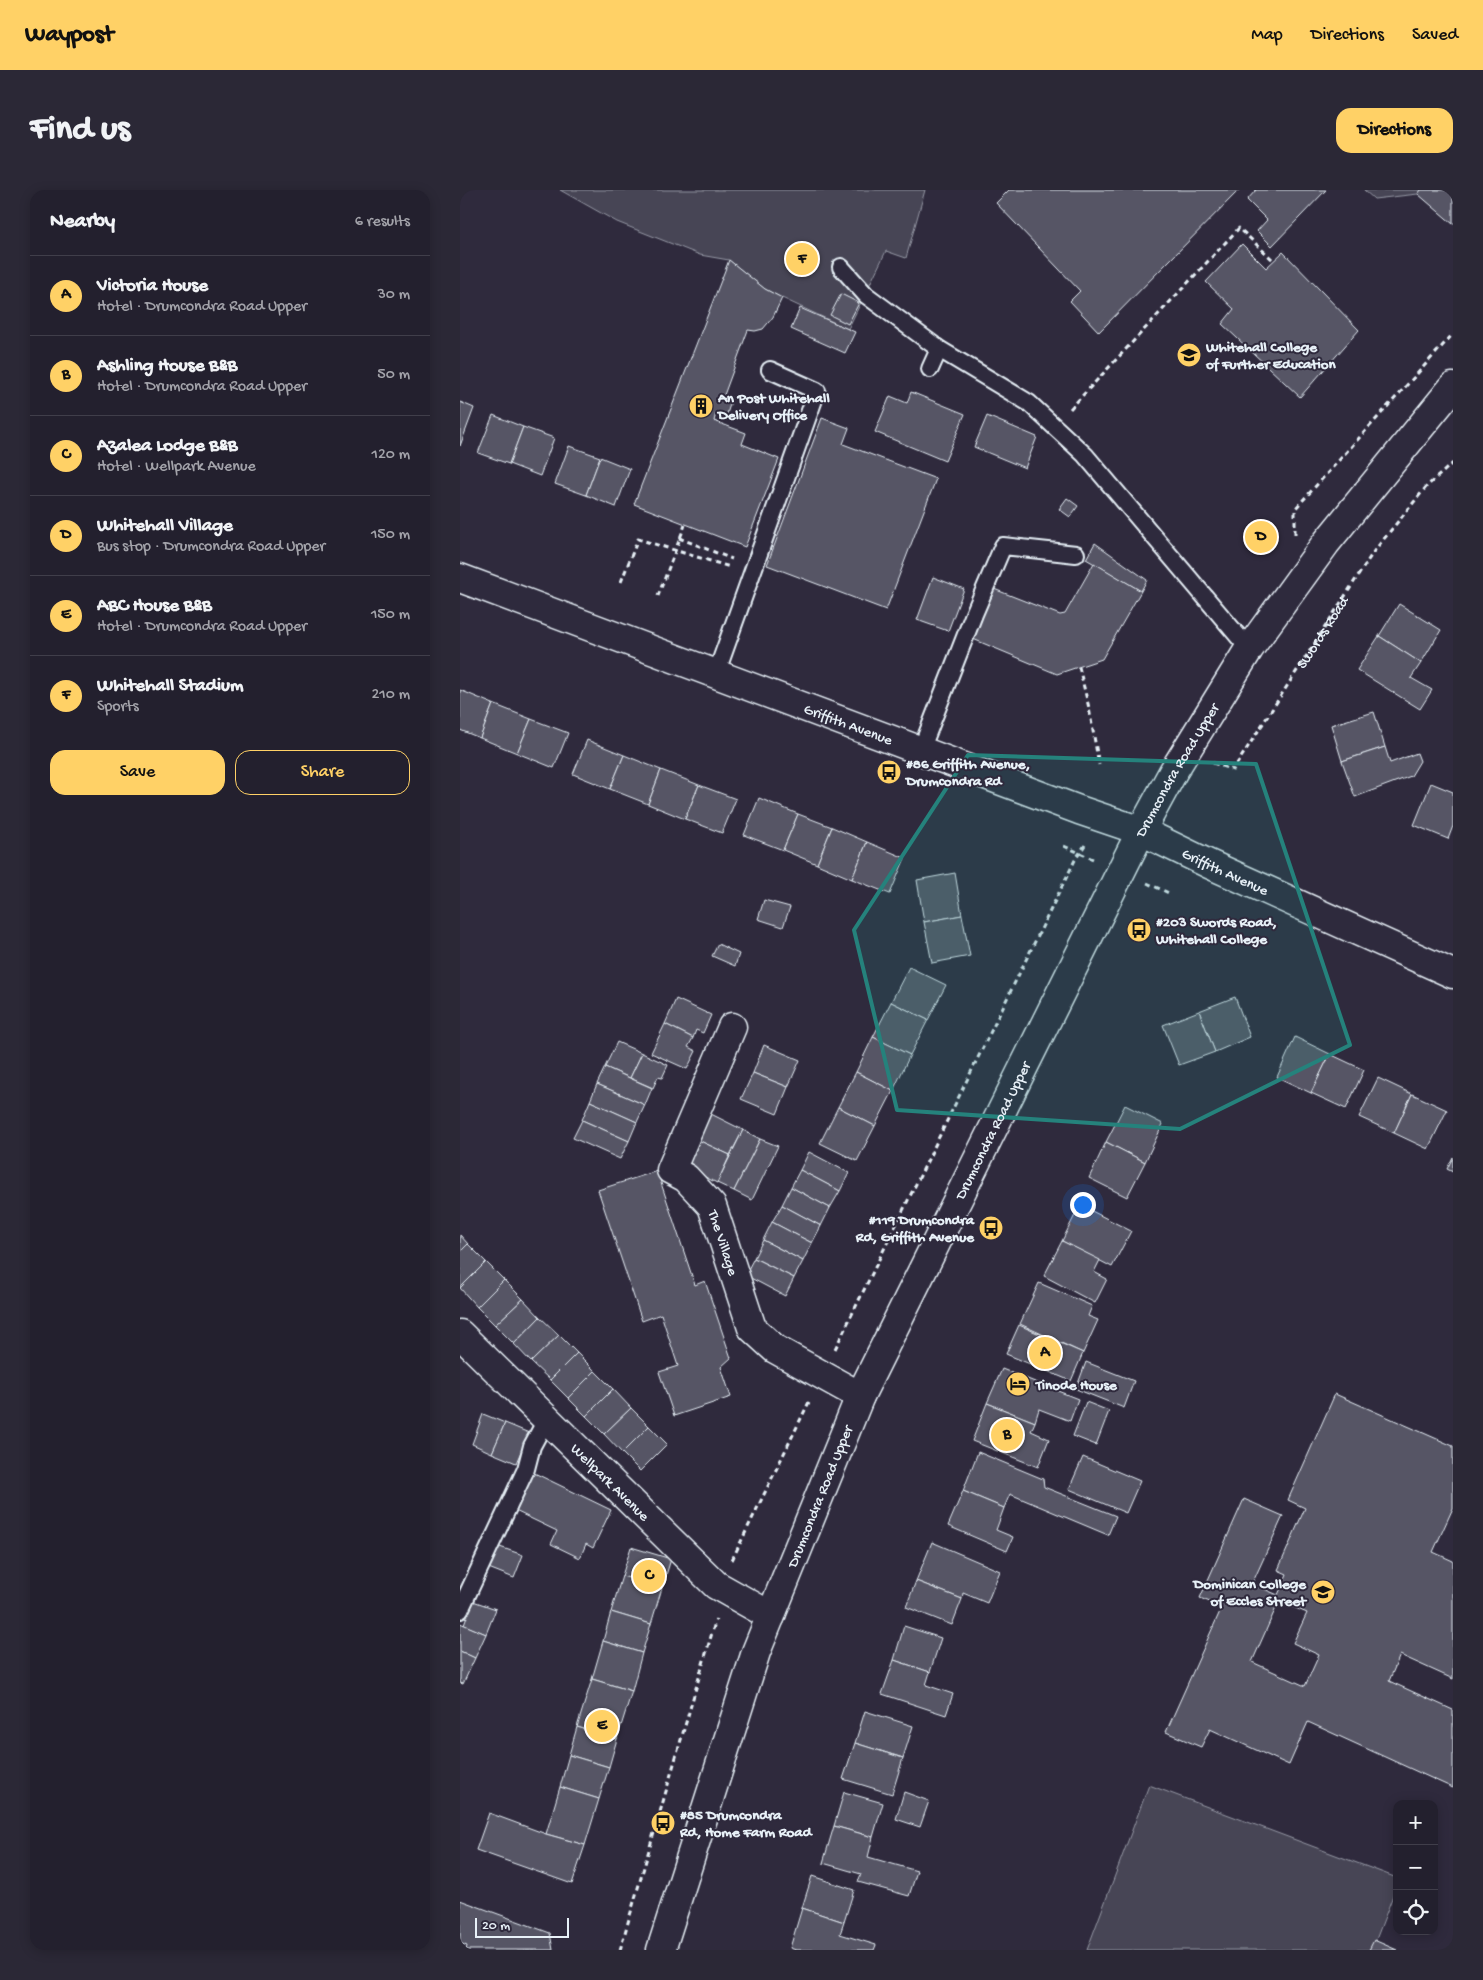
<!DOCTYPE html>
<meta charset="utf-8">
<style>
body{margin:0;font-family:"Gochi Hand",sans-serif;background:#2b2836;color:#f1f3f6}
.controls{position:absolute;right:15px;bottom:15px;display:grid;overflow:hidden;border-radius:10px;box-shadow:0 2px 12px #0003}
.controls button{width:45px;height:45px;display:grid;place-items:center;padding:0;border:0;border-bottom:1px solid #403e4a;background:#23202e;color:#f1f3f6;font:25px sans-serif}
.scale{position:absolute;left:15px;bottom:12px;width:94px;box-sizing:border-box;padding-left:5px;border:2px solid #e8f1f8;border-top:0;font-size:14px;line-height:18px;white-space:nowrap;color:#e8f1f8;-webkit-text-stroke:4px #2f2a3d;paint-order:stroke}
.you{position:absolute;left:622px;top:1014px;width:18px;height:18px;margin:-12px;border:4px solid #fff;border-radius:50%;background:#1a73e8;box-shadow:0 0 0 8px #1a73e833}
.badge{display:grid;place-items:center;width:32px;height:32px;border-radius:50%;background:#ffd166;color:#111;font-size:16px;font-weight:700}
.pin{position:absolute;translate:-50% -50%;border:2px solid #fff;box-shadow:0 1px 5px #0006}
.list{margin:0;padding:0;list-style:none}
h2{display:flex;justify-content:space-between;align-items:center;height:65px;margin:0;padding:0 20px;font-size:21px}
h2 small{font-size:16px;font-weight:400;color:#a3a3aa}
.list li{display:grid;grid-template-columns:32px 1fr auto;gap:15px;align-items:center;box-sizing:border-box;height:80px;padding:0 20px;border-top:1px solid #403e4a}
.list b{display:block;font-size:19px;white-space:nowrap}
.list p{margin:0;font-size:16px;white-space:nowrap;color:#a3a3aa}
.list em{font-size:16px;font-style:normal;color:#a3a3aa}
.actions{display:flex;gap:10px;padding:15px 20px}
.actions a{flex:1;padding:11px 0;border:1px solid #ffd166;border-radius:15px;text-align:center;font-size:18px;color:#ffd166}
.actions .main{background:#ffd166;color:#111}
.icon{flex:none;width:28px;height:28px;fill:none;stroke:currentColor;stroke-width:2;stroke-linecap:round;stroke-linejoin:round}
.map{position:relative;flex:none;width:993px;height:1760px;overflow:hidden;border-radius:15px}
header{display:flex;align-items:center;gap:30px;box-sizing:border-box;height:70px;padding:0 25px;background:#ffd166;color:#111}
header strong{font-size:24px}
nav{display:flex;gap:28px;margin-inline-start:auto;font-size:18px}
.intro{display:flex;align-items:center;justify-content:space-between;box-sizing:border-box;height:120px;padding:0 30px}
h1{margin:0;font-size:35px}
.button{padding:12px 22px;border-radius:15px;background:#ffd166;color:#111;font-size:18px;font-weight:700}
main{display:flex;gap:30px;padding:0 30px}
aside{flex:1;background:#23202e;border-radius:15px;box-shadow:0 2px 12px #0003}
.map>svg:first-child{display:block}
.green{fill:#464455;stroke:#979aa6}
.building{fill:#575565;stroke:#e8f1f8;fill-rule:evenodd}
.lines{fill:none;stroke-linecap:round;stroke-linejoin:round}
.lane-casing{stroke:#e8f1f8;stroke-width:20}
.street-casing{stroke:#e8f1f8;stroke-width:31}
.secondary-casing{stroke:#e8f1f8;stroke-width:31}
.path{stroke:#e8f1f8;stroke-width:3;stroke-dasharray:5 4;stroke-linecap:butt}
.lane{stroke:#2f2a3d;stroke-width:16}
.street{stroke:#2f2a3d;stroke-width:28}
.secondary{stroke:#2f2a3d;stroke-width:28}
.marked{fill:#25827c;fill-opacity:0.2;stroke:#25827c;stroke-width:4;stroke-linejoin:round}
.labels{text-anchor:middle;stroke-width:4;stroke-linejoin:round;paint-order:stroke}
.poi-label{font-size:15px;font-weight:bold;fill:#e8f1f8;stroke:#2f2a3d;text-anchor:start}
.street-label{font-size:15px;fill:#e8f1f8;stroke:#2f2a3d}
</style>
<header>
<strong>Waypost</strong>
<nav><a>Map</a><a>Directions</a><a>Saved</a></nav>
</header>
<div class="intro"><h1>Find us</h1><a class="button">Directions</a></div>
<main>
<aside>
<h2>Nearby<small>6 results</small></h2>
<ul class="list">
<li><span class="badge">A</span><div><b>Victoria House</b><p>Hotel · Drumcondra Road Upper</p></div><em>30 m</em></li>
<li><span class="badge">B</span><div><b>Ashling House B&amp;B</b><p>Hotel · Drumcondra Road Upper</p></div><em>50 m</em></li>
<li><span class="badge">C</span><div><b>Azalea Lodge B&amp;B</b><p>Hotel · Wellpark Avenue</p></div><em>120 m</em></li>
<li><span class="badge">D</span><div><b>Whitehall Village</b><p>Bus stop · Drumcondra Road Upper</p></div><em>150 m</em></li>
<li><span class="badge">E</span><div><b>ABC House B&amp;B</b><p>Hotel · Drumcondra Road Upper</p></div><em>150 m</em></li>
<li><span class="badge">F</span><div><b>Whitehall Stadium</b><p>Sports</p></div><em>210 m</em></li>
</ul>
<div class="actions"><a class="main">Save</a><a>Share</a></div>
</aside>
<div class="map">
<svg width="993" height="1760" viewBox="0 0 993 1760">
<rect width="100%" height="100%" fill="#2f2a3d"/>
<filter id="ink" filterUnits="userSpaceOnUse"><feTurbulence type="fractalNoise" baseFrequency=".02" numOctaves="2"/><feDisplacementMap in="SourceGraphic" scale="10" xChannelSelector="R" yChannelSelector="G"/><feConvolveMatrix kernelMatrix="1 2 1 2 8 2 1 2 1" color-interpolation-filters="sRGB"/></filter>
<g filter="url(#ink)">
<g class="green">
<path d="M100,0h365l-19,68 -20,-7 -38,78 -66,-31 -17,-9 -36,-29 -29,-5 -83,-33z"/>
<path d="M904,0h89l-79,9z"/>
<path d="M689,1595l248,93v7l-25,65h-285z"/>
</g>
<g class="building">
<path d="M549,0h230l-140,142 -29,-31 10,-10 -84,-88z"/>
<path d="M796,0h70l-54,56 -15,-15 10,-11 -20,-20z"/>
<path d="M961,0h32v34l-35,-30z"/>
<path d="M782,54l24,24 17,-16 76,78 -59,67 -78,-73 12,-15 -28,-27z"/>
<path d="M269,70l36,29 17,9 -9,19 -10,12 -8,2 -7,-1 -24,65 8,3 -6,19 -10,-4 -2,8 32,12 -4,11 37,15 -34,88 -111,-43z"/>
<path d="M381,104l18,9 -11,21 -18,-9z"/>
<path d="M340,118l55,24 -10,21 -54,-24z"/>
<path d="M451,202l54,22 -20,47 -70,-29 15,-36 17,7z"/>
<path d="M0,212l14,6 -14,38z"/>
<path d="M33,225l30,12 -14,37 -31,-11z"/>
<path d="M527,226l50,21 -12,31 -51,-21z"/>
<path d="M362,228l27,10 -6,16 93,35 -50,131 -119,-45z"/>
<path d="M63,237l31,11 -14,38 -31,-12z"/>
<path d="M109,256l31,11 -14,38 -31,-11z"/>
<path d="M140,267l30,12 -14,38 -30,-12z"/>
<path d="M607,308l11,8 -8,11 -11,-8z"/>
<path d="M635,353l52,37 -6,11 -55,-32z"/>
<path d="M634,373l47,28 -39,68 -45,15 -84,-35 21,-50 66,26 5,-1z"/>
<path d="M473,387l31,12 -16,42 -31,-11z"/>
<path d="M939,414l42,26 -20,33 -42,-27z"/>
<path d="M919,446l42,27 -10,15 21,12 -12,19 -63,-39z"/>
<path d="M0,500l33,14 -13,34 -20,-8z"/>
<path d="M33,514l38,15 -14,34 -37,-15z"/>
<path d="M914,522l11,35 -43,14 -11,-36z"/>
<path d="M71,529l37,14 -14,35 -37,-15z"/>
<path d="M127,550l37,15 -14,34 -37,-15z"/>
<path d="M925,557l5,16 27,-10 3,8 -9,15 -56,21 -13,-36z"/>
<path d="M164,565l37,15 -13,34 -38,-15z"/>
<path d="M201,580l38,15 -14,34 -37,-15z"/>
<path d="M971,593l22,9v34l-5,13 -34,-14z"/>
<path d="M239,595l37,14 -14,34 -37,-14z"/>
<path d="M299,608l39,16 -15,36 -39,-15z"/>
<path d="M338,624l34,13 -15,37 -34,-14z"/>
<path d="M372,637l35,15 -15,37 -35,-15z"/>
<path d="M407,652l38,16 -15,36 -38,-15z"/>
<path d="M495,683l7,42 -38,7 -7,-42z"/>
<path d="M304,710l26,7 -7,20 -25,-8z"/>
<path d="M502,725l8,41 -38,7 -8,-41z"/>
<path d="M258,754l21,10 -4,12 -23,-10z"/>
<path d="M449,777l37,18 -18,35 -37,-18z"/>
<path d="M775,807l15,40 -35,15 -16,-41z"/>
<path d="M216,809l35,16 -8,18 -7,-3 -3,8 -28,-14z"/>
<path d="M431,812l37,18 -18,35 -37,-18z"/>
<path d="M739,821l16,41 -36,13 -16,-40z"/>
<path d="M205,834l28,14 -5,9 8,4 -9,18 -36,-16z"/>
<path d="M413,847l37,18 -17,36 -37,-19z"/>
<path d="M835,847l35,17 -19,39 -34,-16z"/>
<path d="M157,852l25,11 -12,25 -25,-11z"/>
<path d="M304,855l36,15 -12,27 -35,-14z"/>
<path d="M182,863l26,12 -6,13 -4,-1 -5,11 -23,-10z"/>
<path d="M870,864l34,16 -18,39 -35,-16z"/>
<path d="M145,877l47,21 -7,17 -48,-21z"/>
<path d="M396,882l37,19 -18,35 -37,-19z"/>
<path d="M293,883l35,14 -11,27 -36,-15z"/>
<path d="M918,888l34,16 -18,39 -35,-16z"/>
<path d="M137,894l48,21 -8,17 -47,-21z"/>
<path d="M952,904l35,16 -19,39 -34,-16z"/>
<path d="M130,911l47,21 -8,19 -47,-21z"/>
<path d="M665,915l38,19 -18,38 -39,-20z"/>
<path d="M378,917l37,19 -18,35 -37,-18z"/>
<path d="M251,924l32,16 -13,25 -32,-15z"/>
<path d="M122,930l47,21 -9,18 -47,-21z"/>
<path d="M283,940l17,9 -26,52 -17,-8z"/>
<path d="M300,949l18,7 -26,54 -18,-9z"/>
<path d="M238,950l32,15 -13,28 -32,-16z"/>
<path d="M646,952l39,20 -18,35 -38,-19z"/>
<path d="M349,962l40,21 -9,18 -40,-21z"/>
<path d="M993,967v15l-6,-3z"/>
<path d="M340,980l40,21 -10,17 -39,-21z"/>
<path d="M197,981l38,114 10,-4 26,77 -10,9 10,30 -57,19 -15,-44 19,-6 -17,-52 -19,7 -44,-131z"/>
<path d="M331,997l39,21 -9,18 -39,-21z"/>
<path d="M322,1015l39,21 -9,17 -40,-21z"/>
<path d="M620,1015l51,26 -19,36 -50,-26z"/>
<path d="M312,1032l40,21 -9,18 -40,-21z"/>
<path d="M0,1045l8,9 -8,8z"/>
<path d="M303,1050l40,21 -9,17 -40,-20z"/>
<path d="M602,1051l38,19 -6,12 13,7 -12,24 -51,-27z"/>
<path d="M8,1054l18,18 -26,26v-36z"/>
<path d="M294,1068l40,20 -9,18 -40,-21z"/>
<path d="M26,1072l18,18 -27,27 -17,-19z"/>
<path d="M44,1090l19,19 -28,26 -18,-18z"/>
<path d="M579,1093l53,23 -4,10 10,4 -15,33 -63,-29z"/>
<path d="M63,1109l17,18 -26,27 -19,-19z"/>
<path d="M80,1127l19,18 -28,27 -17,-18z"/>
<path d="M559,1135l64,28 -12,28 -65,-27z"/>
<path d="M99,1145l18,18 -27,27 -19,-18z"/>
<path d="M117,1163l18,18 -27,27 -18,-18z"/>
<path d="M626,1172l48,19 -10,27 -48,-19z"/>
<path d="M542,1179l76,30 -8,22 -31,-12 -4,13 -48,-19z"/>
<path d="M135,1181l18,18 -27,27 -18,-18z"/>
<path d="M153,1199l18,19 -27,26 -18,-18z"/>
<path d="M875,1204l118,52v62l-20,44 20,9v118l-53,-24 -11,26 64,29v78l-145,-66 -19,43 -79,-36 -9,18 -35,-15 56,-125 -22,-9 44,-99 39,17 -31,68 26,11 9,-21 -9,-4 27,-62 -17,-8zM819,1411l28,12 -14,30 26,12 -14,31 -53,-24z"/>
<path d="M626,1212l23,9 -13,34 -23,-9z"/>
<path d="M527,1213l48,19 -4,9 18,8 -11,28 -66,-26z"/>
<path d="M171,1218l18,18 -27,27 -18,-19z"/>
<path d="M23,1224l22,9 -13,30 -20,-9z"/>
<path d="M45,1233l24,10 -13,30 -24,-10z"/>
<path d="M189,1236l18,18 -27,27 -18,-18z"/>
<path d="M518,1262l65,27 1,8 72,29 -8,19 -98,-41 -6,14 -41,-17z"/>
<path d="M623,1267l57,24 -14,32 -57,-24z"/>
<path d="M66,1279l85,41 -18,38 -7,-4 -6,14 -29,-14 6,-13 -50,-24z"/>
<path d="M503,1301l41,17 -8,22 17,7 -6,14 -59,-25z"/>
<path d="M472,1352l68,29 -13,32 -24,-10 -1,6 -46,-18z"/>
<path d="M34,1355l29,10 -9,23 -28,-11z"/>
<path d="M171,1357l40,12 -9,29 -40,-12z"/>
<path d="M162,1386l40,12 -11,36 -40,-12z"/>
<path d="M456,1391l46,18 -10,26 -46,-18z"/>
<path d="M13,1411l23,8 -10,25 -22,-9z"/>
<path d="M151,1422l40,12 -9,29 -39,-12z"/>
<path d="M0,1433l26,11 -11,24 -15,-7z"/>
<path d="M444,1436l37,12 -11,34 -36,-12z"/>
<path d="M143,1451l39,12 -10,38 -40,-12z"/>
<path d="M0,1461l15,7 -12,26 -3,-1z"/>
<path d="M434,1470l36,12 -4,13 27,9 -7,21 -64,-21z"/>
<path d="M132,1489l40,12 -15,48 -40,-12z"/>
<path d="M405,1521l48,15 -10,32 -48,-15z"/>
<path d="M117,1537l40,12 -8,28 -40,-12z"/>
<path d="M395,1553l48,15 -11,36 -49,-15z"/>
<path d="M109,1565l40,12 -10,32 -39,-12z"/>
<path d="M100,1597l39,12 -14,46 -39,-11z"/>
<path d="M384,1602l39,11 -10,34 -39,-11z"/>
<path d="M444,1602l25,9 -9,26 -24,-8z"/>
<path d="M29,1623l57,21 39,11 -13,39 -96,-34z"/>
<path d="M374,1636l39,11 -5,20 49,14 -8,25 -51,-14 3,-8 -38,-11z"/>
<path d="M352,1686l42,14 -10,32 -42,-14z"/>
<path d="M0,1710l90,33 3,17h-87l1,-4 -7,-3z"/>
<path d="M342,1718l42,14 -4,12 36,11 -2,5h-78l-6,-2z"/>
<path d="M914,1750l23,10h-28z"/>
</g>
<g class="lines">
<defs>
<g id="lane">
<path d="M381,77l25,28 73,54 90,54 56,52 164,194"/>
<path d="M470,179l9,-20"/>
<path d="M256,484l101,-283 -47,-21"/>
<path d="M461,560l53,-136 29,-68 73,8"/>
<path d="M0,1420l66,-141 6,-23 14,-26"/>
</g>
<g id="street">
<path id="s2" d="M272,837l-61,143 15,8 26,28 40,122 23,21 85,47"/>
<path id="s3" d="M0,1144l256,251 55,31"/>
</g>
<g id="secondary">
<path id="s4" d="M0,388l619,232 62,21 68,33 244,110"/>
<path id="s5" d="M201,1760l95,-298 104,-256 281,-565 32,-59 76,-123 77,-106 127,-156"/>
</g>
</defs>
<use href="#lane" class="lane-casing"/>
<use href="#street" class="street-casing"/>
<use href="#secondary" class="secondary-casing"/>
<g class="path">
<path d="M610,219l169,-181 34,32"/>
<path d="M835,344v-25l158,-175"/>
<path d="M219,348l53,21"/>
<path d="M161,392l17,-43 92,28"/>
<path d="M198,406l27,-71"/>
<path d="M619,477l10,41 10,57"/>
<path id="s1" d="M753,573l20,7 141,-219 53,-65 26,-23"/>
<path d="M604,656l29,13"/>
<path d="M687,693l24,11"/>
<path d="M375,1159l240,-489 10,-15"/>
<path d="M272,1370l77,-158"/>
<path d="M160,1760l96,-331"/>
</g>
<use href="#lane" class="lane"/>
<use href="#street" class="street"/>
<use href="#secondary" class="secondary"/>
</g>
</g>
<path class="marked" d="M508,565l288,9 94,281 -170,84 -283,-19 -43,-180z"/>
<defs>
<symbol id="university-disc" viewBox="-11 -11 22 22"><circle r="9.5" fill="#ffd166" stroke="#2f2a3d"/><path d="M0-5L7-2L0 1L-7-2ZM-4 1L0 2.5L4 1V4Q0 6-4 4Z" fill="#111"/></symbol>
<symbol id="building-disc" viewBox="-11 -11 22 22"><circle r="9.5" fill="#ffd166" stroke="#2f2a3d"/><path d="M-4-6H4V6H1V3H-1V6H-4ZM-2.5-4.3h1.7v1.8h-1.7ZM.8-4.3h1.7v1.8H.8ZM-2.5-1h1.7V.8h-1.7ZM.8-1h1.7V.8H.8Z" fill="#111"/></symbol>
<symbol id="bus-disc" viewBox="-11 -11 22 22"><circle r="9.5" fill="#ffd166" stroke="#2f2a3d"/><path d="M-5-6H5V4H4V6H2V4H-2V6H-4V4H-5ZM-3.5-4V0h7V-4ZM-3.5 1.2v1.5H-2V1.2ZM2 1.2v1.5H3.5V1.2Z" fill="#111"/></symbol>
<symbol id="hotel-disc" viewBox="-11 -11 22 22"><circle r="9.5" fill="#ffd166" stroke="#2f2a3d"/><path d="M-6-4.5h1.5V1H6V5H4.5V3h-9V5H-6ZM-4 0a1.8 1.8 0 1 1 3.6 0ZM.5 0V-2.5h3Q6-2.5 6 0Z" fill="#111"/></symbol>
<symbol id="school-disc" viewBox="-11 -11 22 22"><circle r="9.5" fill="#ffd166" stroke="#2f2a3d"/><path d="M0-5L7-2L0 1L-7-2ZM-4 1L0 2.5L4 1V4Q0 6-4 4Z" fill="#111"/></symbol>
</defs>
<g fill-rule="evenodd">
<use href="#university-disc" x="715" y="151" width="28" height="28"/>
<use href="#building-disc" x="227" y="202" width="28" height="28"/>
<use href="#bus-disc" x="415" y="568" width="28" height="28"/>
<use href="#bus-disc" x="665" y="726" width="28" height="28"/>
<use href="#bus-disc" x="517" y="1024" width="28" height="28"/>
<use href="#hotel-disc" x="544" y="1180" width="28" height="28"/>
<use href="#school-disc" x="849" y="1388" width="28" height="28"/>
<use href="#bus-disc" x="189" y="1619" width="28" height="28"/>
</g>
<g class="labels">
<g class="poi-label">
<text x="746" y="161">Whitehall College<tspan x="746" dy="17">of Further Education</tspan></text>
<text x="258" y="212">An Post Whitehall<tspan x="258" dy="17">Delivery Office</tspan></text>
<text x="446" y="578">#86 Griffith Avenue,<tspan x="446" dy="17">Drumcondra Rd</tspan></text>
<text x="696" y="736">#203 Swords Road,<tspan x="696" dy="17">Whitehall College</tspan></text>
<text x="514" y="1034" text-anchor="end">#119 Drumcondra<tspan x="514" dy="17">Rd, Griffith Avenue</tspan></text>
<text x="576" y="1199">Tinode House</text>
<text x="846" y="1398" text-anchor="end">Dominican College<tspan x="846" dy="17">of Eccles Street</tspan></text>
<text x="220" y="1629">#85 Drumcondra<tspan x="220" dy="17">Rd, Home Farm Road</tspan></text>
</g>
<g class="street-label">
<text dy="5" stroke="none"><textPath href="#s1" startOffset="185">Swords Road</textPath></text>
<text dy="5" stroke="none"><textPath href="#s4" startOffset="415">Griffith Avenue</textPath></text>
<text dy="5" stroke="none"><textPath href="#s5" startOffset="1291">Drumcondra Road Upper</textPath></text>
<text dy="5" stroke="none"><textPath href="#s4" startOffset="820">Griffith Avenue</textPath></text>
<text dy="5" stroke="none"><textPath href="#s5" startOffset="886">Drumcondra Road Upper</textPath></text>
<text dy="5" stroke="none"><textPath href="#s2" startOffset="249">The Village</textPath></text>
<text dy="5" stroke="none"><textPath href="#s3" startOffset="211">Wellpark Avenue</textPath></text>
<text dy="5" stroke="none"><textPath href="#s5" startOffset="481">Drumcondra Road Upper</textPath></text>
</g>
</g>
</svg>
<div class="controls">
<button>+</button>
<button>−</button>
<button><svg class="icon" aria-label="locate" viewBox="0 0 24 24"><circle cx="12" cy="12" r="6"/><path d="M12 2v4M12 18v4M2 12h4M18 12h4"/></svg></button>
</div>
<div class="scale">20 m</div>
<div class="you"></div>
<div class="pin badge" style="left:585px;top:1163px">A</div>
<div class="pin badge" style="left:547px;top:1245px">B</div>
<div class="pin badge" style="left:189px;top:1386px">C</div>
<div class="pin badge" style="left:801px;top:347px">D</div>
<div class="pin badge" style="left:142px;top:1536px">E</div>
<div class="pin badge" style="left:342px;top:69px">F</div>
</div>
</main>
